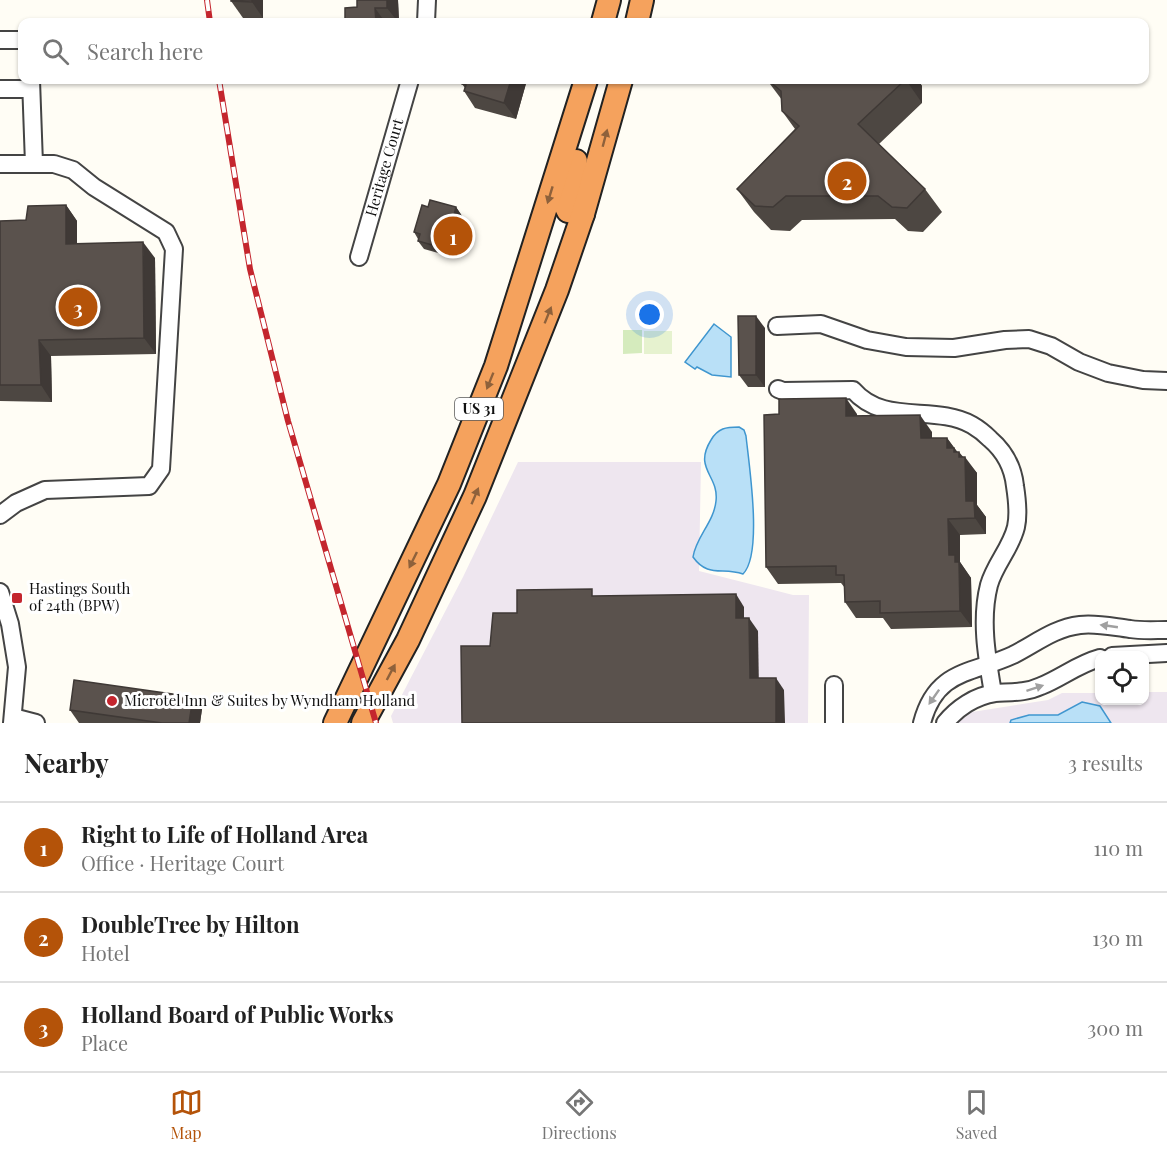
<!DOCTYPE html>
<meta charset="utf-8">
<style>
body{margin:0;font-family:"Playfair Display",serif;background:#f6f6f6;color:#222}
.controls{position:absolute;right:18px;bottom:18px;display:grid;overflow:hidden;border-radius:12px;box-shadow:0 2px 4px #0004}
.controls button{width:54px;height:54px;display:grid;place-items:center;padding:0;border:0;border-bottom:2px solid #e0e0e0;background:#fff;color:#222;font:30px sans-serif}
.you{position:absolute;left:650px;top:315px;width:21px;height:21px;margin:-15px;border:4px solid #fff;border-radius:50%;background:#1a73e8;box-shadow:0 0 0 9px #1a73e833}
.badge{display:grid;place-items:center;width:39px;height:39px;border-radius:50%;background:#b45309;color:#fff;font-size:20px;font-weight:700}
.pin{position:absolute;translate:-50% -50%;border:3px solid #fff;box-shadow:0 2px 6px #0006}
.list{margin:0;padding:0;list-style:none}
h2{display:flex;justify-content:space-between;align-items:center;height:78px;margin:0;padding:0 24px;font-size:26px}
h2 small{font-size:20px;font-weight:400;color:#767676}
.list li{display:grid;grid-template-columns:39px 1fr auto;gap:18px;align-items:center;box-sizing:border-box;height:90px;padding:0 24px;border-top:2px solid #e0e0e0}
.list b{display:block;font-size:22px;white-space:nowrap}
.list p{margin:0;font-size:20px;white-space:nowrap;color:#767676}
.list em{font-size:20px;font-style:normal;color:#767676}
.icon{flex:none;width:33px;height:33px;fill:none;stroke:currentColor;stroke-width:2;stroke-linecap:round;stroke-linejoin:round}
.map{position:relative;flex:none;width:1167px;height:723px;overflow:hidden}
.search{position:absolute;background:#fff;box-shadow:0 2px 4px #0004;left:18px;right:18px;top:18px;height:66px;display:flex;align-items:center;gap:15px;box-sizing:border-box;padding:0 21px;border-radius:12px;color:#767676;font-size:22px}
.sheet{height:348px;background:#fff}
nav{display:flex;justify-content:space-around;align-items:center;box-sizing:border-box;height:84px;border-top:2px solid #e0e0e0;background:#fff;font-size:16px;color:#767676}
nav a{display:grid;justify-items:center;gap:3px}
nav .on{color:#b45309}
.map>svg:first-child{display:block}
.industrial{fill:#eee6ef}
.green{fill:#d5ebbd}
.pitch{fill:#e6f2cf}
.water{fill:#b9e0f7;stroke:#3f96cf;stroke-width:1.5}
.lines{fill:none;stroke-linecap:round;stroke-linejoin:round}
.minor-casing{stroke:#444;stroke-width:20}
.highway-casing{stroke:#222;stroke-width:26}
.minor{stroke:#fff;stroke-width:16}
.highway{stroke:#f5a25d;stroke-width:22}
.rail-casing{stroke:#c4262e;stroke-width:6}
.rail{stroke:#fff;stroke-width:4;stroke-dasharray:11;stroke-linecap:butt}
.wall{fill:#4d4742}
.shaded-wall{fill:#3f3936}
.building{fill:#5a524d;stroke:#3f3936;stroke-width:1.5}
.oneway{fill:#8e613b}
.oneway2{fill:#a0a0a0}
.poi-dot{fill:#c4262e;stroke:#fff;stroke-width:2}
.labels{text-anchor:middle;stroke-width:6;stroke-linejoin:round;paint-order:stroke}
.shield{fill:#fff;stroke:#585858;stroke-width:1.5}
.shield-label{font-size:14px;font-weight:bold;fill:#111}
.street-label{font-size:15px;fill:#111;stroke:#fff}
.poi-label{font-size:15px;fill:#111;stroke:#fff;text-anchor:start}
</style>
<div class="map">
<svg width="1167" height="723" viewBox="0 0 1167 723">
<rect width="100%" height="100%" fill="#fffdf5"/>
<g class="industrial">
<path d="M518,462h183l-2,109 94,24h16l-1,128h-415l-2,-7 72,-139z"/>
<path d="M1145,692h22v31h-210l15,-11 76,-12 14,-7h37l1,7h44z"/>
</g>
<path class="green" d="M623,330h19v23l-19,1z"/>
<rect class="pitch" x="644" y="331" width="28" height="23"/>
<g class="water">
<path d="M714,324l17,13v40l-19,-2 -15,-8 -2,2 -10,-7z"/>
<path d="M739,427l5,3 2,6c3,29 17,118 -3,138 -21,-7 -35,4 -50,-17 3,-20 21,-35 23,-56 3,-26 -23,-32 -5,-61 7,-12 15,-13 28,-13z"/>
<path d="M1082,702l18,4 11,17h-101l1,-3 18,-5h29z"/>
</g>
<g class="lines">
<defs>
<g id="minor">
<path d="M426,22l1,-22"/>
<path d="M0,40h22"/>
<path d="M31,80l3,84"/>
<path d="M0,89h31"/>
<path d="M0,164h54l19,6 21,17 72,45 8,17 -13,220 -12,17 -104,4 -29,13 -16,12"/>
<path id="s1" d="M359,257l51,-177"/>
<path d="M777,326l44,-2 46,16 39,7 48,1 51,-8 24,-1 22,7 28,16 29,11 35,7 24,1"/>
<path d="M778,389l5,2 70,-1c31,36 81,14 119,35 7,4 13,9 18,14 14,12 23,29 25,47 2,13 4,28 1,41 -5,21 -21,37 -27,58 -9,35 -2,73 4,108"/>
<path d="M0,592l10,32 7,43 -5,56"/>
<path d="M1112,656l55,-3"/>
<path d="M834,685v38"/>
<path d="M13,717l23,6"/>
<path d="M922,723c14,-54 50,-49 91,-68 22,-11 41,-27 67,-30 17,-2 33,2 50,4 12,2 25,1 37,1"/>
<path d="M945,723c12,-15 30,-27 50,-30 16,-1 31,0 46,-7 20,-8 37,-22 59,-28"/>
</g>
<g id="highway">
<path d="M603,22l6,-22"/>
<path d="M637,22l5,-22"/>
<path d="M576,161l-11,44 3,6 15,3"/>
<path d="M335,723l114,-239 47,-118 90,-286"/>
<path d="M363,723l45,-83 67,-144 82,-206 26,-76 38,-134"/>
</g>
</defs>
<use href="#minor" class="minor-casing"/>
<use href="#highway" class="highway-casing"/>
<use href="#minor" class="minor"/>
<use href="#highway" class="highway"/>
<defs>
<g id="rail">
<path d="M207,0l3,22"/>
<path d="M219,80l31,189 38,152 88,302"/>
</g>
</defs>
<use href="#rail" class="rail-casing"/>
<use href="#rail" class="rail"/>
</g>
<g class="wall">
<path d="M263,0v18h-20l-12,-17z"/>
<path d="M357,0h41l1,22h-54l12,-15z"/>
<path d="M527,80l-11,39 -41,-11 -11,-17 1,-3 -3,-4z"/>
<path d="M767,80h151l4,6v17l-43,41 46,45 17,23 -19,20 -15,-1 -13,-12 -93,1 -12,11 -19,-1 -17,-18 -17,-23 58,-60 -13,-18v-11z"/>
<path d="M66,205l11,16v23l78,14 1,96 -105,2 1,46 -52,-1v-180l26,-1z"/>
<path d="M428,207h28l6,9 -7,27h-2l-4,13 -25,-7 -6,-8v-2l-4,-7z"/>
<path d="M765,328v59h-17l-9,-12z"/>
<path d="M857,414v2l75,16v6h15l10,14h2l18,21v32l9,12v17l-26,1v27l11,16 1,49 -81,2 -8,-11h-27l-11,-16v-14l-4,-5 -63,1 -12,-17z"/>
<path d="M202,709l-2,14h-121l-9,-13z"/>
</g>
<g class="shaded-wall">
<path d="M252,0h11v18l-11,-16z"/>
<path d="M387,0h11l1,22h-1l-11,-14z"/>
<path d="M375,8l10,14h-9z"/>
<path d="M511,80h16l-11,39 -12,-16z"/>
<path d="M906,80h12l4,6v17z"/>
<path d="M66,205l11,16v39l-11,-16z"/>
<path d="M456,207l6,9 -7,27 -6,-8z"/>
<path d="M447,234l6,9 -4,13 -6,-8z"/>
<path d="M143,242l12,16 1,96 -12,-16z"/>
<path d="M756,316l9,12v59l-9,-12z"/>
<path d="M39,340l12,16 1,46 -11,-17z"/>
<path d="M846,398l11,16 1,19 -12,-17z"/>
<path d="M920,415l12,17v22l-11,-16z"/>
<path d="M947,438l12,16v-2l6,9v-4l12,16v32l9,12v17l-11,-16 -9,-17 -19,-53z"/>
<path d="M948,519l12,16v27l11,16 1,49 -12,-16 -11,-56z"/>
<path d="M736,594l8,13v24l-8,-13z"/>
<path d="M749,618l9,13 1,59 -9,-12z"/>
<path d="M776,678l8,12 1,33h-9z"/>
<path d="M193,697l9,12 -2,14h-11z"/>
</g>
<g class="building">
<path d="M231,0h21v2l-21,-1z"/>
<path d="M357,0h30v8h-12l1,14h-31v-14l12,-1z"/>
<path d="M888,19l4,3h-16h1z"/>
<path d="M463,80h48l-7,23 -40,-12 2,-6 -4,-1z"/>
<path d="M768,80h137l-47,44 67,65 -18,19 -15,-1 -14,-11h-92l-13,11 -18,-1 -18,-17 62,-63 -17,-15 -1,-20z"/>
<path d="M430,200l26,7 -7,28 -2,-1 -4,14 -25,-7 2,-7 -6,-2 8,-27 6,2z"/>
<path d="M66,205v39l77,-2 1,96 -105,2 2,45h-41v-164l26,-1 2,-14z"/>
<path d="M738,316h18v59h-17z"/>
<path d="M846,398v18l74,-1 1,23h26v10h7v4h5v5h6l1,44h8l1,17 -27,1 1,36h6v7h4l1,49 -80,2v-12l-35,1 -1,-27h-8v-9l-70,1 -2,-152 15,-1v-15z"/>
<path d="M592,589v7l144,-2v24h13l1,60h26v45h-314l-1,-77h29l3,-33h24v-23z"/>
<path d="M74,680l119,17 -4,26h-27l-92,-13z"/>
</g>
<defs><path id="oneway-solid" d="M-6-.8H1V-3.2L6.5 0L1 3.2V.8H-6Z" transform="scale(1.5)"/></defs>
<g class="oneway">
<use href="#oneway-solid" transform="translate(605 138) rotate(-75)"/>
<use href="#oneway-solid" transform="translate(550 195) rotate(107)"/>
<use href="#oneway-solid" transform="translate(548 315) rotate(-68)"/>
<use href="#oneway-solid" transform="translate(490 381) rotate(112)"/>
<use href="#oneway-solid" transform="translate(475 496) rotate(-67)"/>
<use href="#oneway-solid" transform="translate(413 560) rotate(116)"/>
<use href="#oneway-solid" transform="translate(391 672) rotate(-62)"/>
</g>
<g class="oneway2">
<use href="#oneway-solid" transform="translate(1109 626) rotate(-172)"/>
<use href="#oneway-solid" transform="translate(1035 688) rotate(-18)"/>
<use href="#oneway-solid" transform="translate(934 697) rotate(125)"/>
</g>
<g class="poi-dot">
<rect x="11" y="592" width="12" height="12" rx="3"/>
<circle cx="112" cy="701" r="6"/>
</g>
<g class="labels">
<rect class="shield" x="455" y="398" width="48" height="22" rx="4.5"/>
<g class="shield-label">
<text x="479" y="414">US 31</text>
</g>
<g class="street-label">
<text dy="5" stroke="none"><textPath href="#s1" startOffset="93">Heritage Court</textPath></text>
</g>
<g class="poi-label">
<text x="29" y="594">Hastings South<tspan x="29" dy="17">of 24th (BPW)</tspan></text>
<text x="124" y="706">Microtel Inn &amp; Suites by Wyndham Holland</text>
</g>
</g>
</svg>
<div class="controls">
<button><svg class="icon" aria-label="locate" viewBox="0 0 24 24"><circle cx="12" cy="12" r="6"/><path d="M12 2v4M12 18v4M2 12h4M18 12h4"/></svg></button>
</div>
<div class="you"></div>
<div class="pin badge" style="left:453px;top:236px">1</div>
<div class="pin badge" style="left:847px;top:181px">2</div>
<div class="pin badge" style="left:78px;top:307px">3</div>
<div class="search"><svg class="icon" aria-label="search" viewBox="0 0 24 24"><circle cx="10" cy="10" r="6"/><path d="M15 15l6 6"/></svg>Search here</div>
</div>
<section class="sheet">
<h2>Nearby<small>3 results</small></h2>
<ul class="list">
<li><span class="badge">1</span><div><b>Right to Life of Holland Area</b><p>Office · Heritage Court</p></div><em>110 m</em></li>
<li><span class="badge">2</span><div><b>DoubleTree by Hilton</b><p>Hotel</p></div><em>130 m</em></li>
<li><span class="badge">3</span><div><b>Holland Board of Public Works</b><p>Place</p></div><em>300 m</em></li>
</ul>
</section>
<nav>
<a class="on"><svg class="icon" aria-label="map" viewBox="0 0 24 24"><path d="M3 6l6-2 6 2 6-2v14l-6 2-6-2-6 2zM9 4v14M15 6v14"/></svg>Map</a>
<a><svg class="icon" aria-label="directions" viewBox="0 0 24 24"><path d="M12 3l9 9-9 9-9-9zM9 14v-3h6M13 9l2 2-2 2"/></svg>Directions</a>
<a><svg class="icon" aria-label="saved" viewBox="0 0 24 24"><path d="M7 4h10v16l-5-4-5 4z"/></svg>Saved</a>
</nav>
